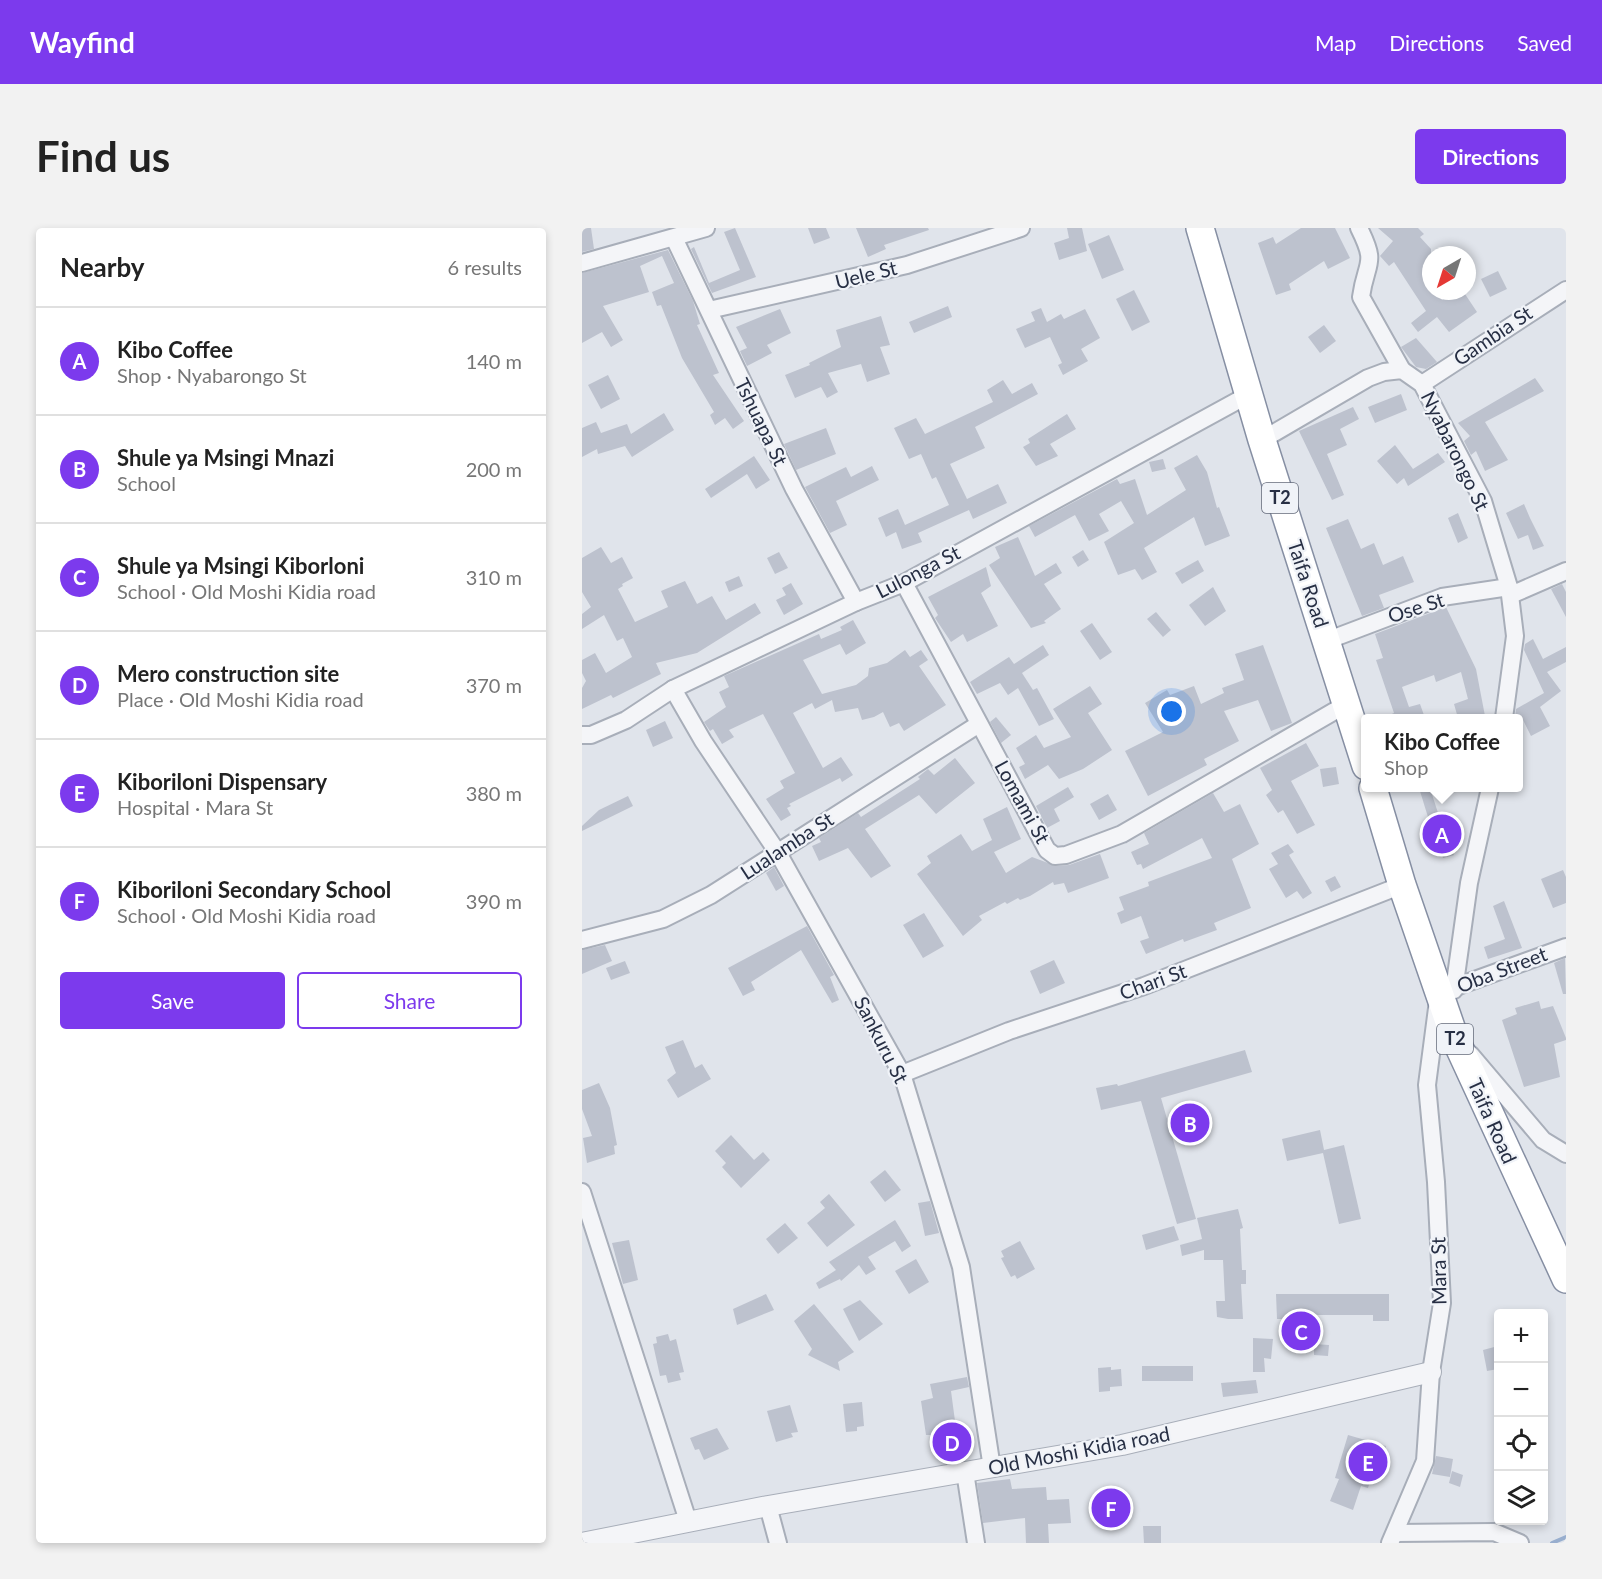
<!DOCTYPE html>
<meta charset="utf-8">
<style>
body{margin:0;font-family:Lato,sans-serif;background:#f2f2f2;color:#222}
.controls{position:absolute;right:18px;bottom:18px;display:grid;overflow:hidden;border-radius:6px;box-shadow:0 3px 9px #0003}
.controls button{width:54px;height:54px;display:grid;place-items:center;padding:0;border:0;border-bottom:2px solid #e0e0e0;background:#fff;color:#222;font:30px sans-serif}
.compass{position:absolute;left:840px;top:18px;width:54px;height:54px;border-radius:50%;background:#fff;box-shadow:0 3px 9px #0003;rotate:219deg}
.you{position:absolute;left:590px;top:484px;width:21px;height:21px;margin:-15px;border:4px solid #fff;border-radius:50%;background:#1a73e8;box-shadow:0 0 0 9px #1a73e833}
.badge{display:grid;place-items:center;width:39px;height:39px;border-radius:50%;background:#7c3aed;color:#fff;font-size:20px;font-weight:700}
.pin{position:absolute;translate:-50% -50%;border:3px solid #fff;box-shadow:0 2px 6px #0006}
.popup{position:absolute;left:779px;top:486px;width:162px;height:78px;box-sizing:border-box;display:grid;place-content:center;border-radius:6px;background:#fff;filter:drop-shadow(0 2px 4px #0005);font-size:20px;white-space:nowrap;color:#767676}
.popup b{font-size:22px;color:#222}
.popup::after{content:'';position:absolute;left:50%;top:100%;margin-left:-12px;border:12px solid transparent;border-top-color:#fff}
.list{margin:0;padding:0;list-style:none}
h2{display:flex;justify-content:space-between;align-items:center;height:78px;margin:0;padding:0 24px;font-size:26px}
h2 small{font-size:20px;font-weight:400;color:#767676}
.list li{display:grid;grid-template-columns:39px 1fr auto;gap:18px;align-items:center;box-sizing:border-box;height:108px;padding:0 24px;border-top:2px solid #e0e0e0}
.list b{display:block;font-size:22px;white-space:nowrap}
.list p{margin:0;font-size:20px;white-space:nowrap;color:#767676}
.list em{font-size:20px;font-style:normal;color:#767676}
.actions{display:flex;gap:12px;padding:18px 24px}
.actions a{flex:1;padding:14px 0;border:2px solid #7c3aed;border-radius:6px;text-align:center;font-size:21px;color:#7c3aed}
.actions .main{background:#7c3aed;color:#fff}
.icon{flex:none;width:33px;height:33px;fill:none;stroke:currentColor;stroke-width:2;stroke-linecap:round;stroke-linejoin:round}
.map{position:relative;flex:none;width:984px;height:1315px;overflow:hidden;border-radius:6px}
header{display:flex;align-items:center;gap:36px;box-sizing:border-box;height:84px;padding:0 30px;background:#7c3aed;color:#fff}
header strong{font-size:28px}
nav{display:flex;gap:33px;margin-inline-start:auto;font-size:21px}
.intro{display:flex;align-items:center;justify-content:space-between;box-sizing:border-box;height:144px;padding:0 36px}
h1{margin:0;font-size:42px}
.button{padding:15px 27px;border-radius:6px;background:#7c3aed;color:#fff;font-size:21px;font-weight:700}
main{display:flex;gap:36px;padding:0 36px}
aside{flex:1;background:#fff;border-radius:6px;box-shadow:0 3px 9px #0003}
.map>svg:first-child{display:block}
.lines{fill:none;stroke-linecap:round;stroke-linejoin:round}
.stream{stroke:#98aece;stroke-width:4}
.building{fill:#bdc2ce}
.minor-casing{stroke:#a8aeb9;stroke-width:20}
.tertiary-casing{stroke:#a8aeb9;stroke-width:22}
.trunk-casing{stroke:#868fa3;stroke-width:30}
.minor{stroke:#f4f5f8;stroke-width:16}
.tertiary{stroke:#f4f5f8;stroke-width:20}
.trunk{stroke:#fff;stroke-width:27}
.labels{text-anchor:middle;stroke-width:4.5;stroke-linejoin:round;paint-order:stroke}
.shield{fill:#f0f3f8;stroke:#636a7a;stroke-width:1.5}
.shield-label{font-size:18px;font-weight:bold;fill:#272f44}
.street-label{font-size:20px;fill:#272f44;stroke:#f0f3f8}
</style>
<header>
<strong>Wayfind</strong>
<nav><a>Map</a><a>Directions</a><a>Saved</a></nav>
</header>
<div class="intro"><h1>Find us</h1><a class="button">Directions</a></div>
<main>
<aside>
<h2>Nearby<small>6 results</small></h2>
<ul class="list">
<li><span class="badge">A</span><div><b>Kibo Coffee</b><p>Shop · Nyabarongo St</p></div><em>140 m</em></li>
<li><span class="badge">B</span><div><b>Shule ya Msingi Mnazi</b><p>School</p></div><em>200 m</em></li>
<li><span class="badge">C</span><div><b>Shule ya Msingi Kiborloni</b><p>School · Old Moshi Kidia road</p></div><em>310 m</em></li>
<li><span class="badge">D</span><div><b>Mero construction site</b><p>Place · Old Moshi Kidia road</p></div><em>370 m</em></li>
<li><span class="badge">E</span><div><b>Kiboriloni Dispensary</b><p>Hospital · Mara St</p></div><em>380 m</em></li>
<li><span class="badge">F</span><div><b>Kiboriloni Secondary School</b><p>School · Old Moshi Kidia road</p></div><em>390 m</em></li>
</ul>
<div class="actions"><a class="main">Save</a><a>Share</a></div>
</aside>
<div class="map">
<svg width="984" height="1315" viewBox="0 0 984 1315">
<rect width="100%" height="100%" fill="#e0e4eb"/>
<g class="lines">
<path class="stream" d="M970,1315l14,-6"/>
</g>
<g class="building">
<path d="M0,0h9l3,21 -12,3z"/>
<path d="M153,0l21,49 -44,16 -21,-44 3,-2 15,36 31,-13 -16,-38z"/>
<path d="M226,0h18l4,10 -16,6z"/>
<path d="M274,0h72l1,2 -45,15 2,4 -18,8z"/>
<path d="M485,0h15l5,23 -28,9 -5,-17 15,-5z"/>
<path d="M719,0h34l15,30 -22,11 -4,-8 -35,23 2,6 -15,5 -18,-52 15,-6 3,7z"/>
<path d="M796,0h40l6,6 -4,3 11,12v42h5l6,9 12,-9h9l14,21 -28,20 -12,-15 -19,15 -7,-9 15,-12 -32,-49 -5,4 -9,-10 13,-15z"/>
<path d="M527,7l15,35 -22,9 -14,-35z"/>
<path d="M86,22l25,51 7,23 -3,1 22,48 -6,2 31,46 -11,8 -8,-11 -10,7 -5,-10 4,-3 -32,-54 -21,-53 -4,1 -5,-14 22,-9 -12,-27 -22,10 9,26 -46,14 20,34 -12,7 -9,-15 -20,11v-70z"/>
<path d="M916,43l9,18 -17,8 -9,-18z"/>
<path d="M552,62l16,32 -18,9 -16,-32z"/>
<path d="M366,78l4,11 -38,16 -5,-11z"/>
<path d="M459,80l6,14 14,-8 3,5 21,-10 15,29 -19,11 7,12 -25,14 -5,-10 4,-2 -12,-26 -25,11 -9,-19 19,-8 -4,-9z"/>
<path d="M198,81l11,24 -24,12 5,8 -25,13 -7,-15 7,-3 -11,-21z"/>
<path d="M299,88l9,29 -10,2 10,27 -23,8 -6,-18 -33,9 10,19 -11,6 -6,-11 -26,11 -10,-23 25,-10 -1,-2 32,-16 -5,-17z"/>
<path d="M742,97l12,16 -16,12 -12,-16z"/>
<path d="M834,110l21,24 -11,7 -10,-2 -15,-20z"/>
<path d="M26,147l12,24 -19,10 -13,-24z"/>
<path d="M953,150l9,13 -59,31 23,38 -23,11 -9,-20 -5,4 -7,-14 6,-5 -12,-13z"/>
<path d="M421,152l9,14 20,-11 6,11 -63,33 10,21 -35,16 17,35 31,-15 9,19 -34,16 -4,-9 -51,23 4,9 -20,7 -6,-17 -10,5 -8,-19 20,-9 7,16 44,-20 -13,-28 -4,2 -11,-25 -12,5 -15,-31 22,-10 9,16 68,-32 -6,-12z"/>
<path d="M819,166l6,16 -32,13 -7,-16z"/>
<path d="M771,179l6,12 -19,10 7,16 -20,9 17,41 -12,5 -33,-69z"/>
<path d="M82,185l10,17 -42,27 -7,-11 -27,8 -1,-5 -15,8v-29l14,-6 5,11 26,-9 4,10z"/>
<path d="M485,186l9,15 -26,15 8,12 -22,10 -13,-19 7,-4 -2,-4z"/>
<path d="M244,200l10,26 -40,16 -12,-26z"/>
<path d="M813,217l18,24 25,-16 7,9 -37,24 -4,-8 -7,6 -20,-23z"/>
<path d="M615,227l10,17 10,36 2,-1 11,29 -25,10 -11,-29 -50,31 13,24 -15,8 -7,-11 -17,6 -14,-33 30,-19 -13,-22 -22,13 10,17 -20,10 -14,-26 -40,22 -6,-11 88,-47 3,5 15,-5 12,36 39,-25 -12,-22z"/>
<path d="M172,228l16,24 -14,9 -9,-15 -36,24 -6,-9z"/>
<path d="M581,231l3,10 -14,3 -3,-10z"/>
<path d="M290,238l7,14 -43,21 11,24 -17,8 -25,-46 41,-20 5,10z"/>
<path d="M942,276l6,14 14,28 -11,4 -5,-15 -10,4 -12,-26z"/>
<path d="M876,285l10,25 -10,5 -10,-25z"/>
<path d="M766,291l13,30 13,-6 9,22 20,-9 11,26 -35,13 5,13 -22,8 -36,-88z"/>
<path d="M436,309l17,39 21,-13 6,10 -18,11 17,25 -17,12 2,2 -15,5 -42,-63 11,-7 -5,-11z"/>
<path d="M19,319l10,16 11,-6 11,21 -11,6 1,2 -5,3 17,33 33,-15 -7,-16 24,-10 12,23 15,-8 14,24 29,-17 6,10 -64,40 -41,10 5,11 -48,24 -2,-3 -29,14v-21l4,-7 -4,-8v-13l13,-7 11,20 26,-16 -9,-19 -6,3 -13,-26 -22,14v-15l9,-7 -9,-15v-34z"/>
<path d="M501,322l6,10 -11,7 -6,-10z"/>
<path d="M197,324l9,16 -13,6 -8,-16z"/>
<path d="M616,332l6,11 -22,13 -7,-11z"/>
<path d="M404,339l5,19 -10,7 17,33 -31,16 -4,-8 -12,8 -16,-24 3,-3 -10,-18z"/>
<path d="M157,348l4,10 -14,6 -4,-10z"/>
<path d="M209,355l12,21 -19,11 -8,-15 10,-5 -4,-7z"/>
<path d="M980,356l4,8v25l-15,-28z"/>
<path d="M631,359l13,24 -21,15 -16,-21z"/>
<path d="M864,379l30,62 9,47 -27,2 -4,-14 14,-5 -7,-27 -25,10 -2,-7 -32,12 7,20 11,-3 5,14h-42l11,-5 -18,-53 7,-2 -8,-24z"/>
<path d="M574,384l15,18 -8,7 -16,-18z"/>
<path d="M271,392l13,23 -20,12 -6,-11 -37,16 19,34 34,-9 12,-9 1,-8 18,-5 18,-13 5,7 11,-7 7,10 -9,6 27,39 -42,26 -5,-8 -9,4 -7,-15 -9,5 -12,3 -4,-12 -23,4 -3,-12 -17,9 -3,-6 -19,10 30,55 18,-11 12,18 -11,7 -2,-4 -51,26 2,2 -4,2 4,7 -10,6 -15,-22 18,-11 -4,-7 15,-8 -32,-59 -34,16 5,7 -12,7 -9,-15 -3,2 -6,-9 22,-15 -7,-15 10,-5 -5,-11 95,-42 2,5 21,-9 -2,-3z"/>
<path d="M510,395l20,29 -12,8 -20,-29z"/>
<path d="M951,411l10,20 23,-12v15l-19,10 14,19 -21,16 10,19 -19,10 -9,-18h-7l1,-9 28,-16 -20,-43 1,-6z"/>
<path d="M461,417l6,10 -27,18 11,17 4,-2 17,31 -15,7 -21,-38 -10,7 -8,-12 -23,11 -7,-12 39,-25 5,7z"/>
<path d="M681,417l29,78 -21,8 -13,-31 -34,11 15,30 -35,18 3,6 -59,31 -23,-45 38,-19 -18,-29 22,-13 3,5 24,-9 7,18 23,-11 -2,-5 22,-8 -9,-26z"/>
<path d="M508,458l12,18 -14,9 24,37 -29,19 -24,10 -11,-14 -23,14 -6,-12 6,-3 -9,-16 20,-13 8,13 27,-11 -18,-28z"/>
<path d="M414,489l15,18 -10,8 -11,-21z"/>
<path d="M83,493l8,17 -20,9 -7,-17z"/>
<path d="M724,515l13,23 -28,15 24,44 -18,9 -14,-24 -5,3 -12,-18 6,-5 -12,-22z"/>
<path d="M373,530l20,25 -39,31 -17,-19 -54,34 26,37 -20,12 -23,-30 -29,13 -7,-15 9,-4 -2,-4 39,-25 3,4 59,-38 -2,-2 10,-8 6,6z"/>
<path d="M754,539l3,17 -16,3 -3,-18z"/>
<path d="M486,559l6,10 -20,12 6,12 -13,7 -11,-22z"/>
<path d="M837,560h11l8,25 -10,4z"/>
<path d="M631,565l11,19 16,-8 19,40 -27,15 19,49 -37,15 3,7 -33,12 -1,-3 -37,15 -6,-13 9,-3 -8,-22 -20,8 -4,-11 7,-3 -5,-13 30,-11 -1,-4 64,-24 -10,-20 -59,31 -2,-5 -4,1 -6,-13 18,-8 -5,-11z"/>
<path d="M526,566l9,16 -18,10 -9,-16z"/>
<path d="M46,568l5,10 -51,25v-5l17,-16z"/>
<path d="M425,579l14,32 -27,13 12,21 26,-16 24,9 13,-1 31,-11 9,24 -41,15 -4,-10 -10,2 -1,-3 -23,14 -10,4 -2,-2 -11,6 -2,-2 -26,14 3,4 -19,16 -46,-62 14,-11 -4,-7 34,-22 11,17 20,-11 -9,-21z"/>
<path d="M862,599l10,28 -11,3 -9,-28z"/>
<path d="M706,616l6,8 -5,3 23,38 -9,6 -6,-8 -11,7 -17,-29 9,-5 -7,-11z"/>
<path d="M192,639l10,19 -8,5 -10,-18z"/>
<path d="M981,642l3,7v26l-13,5 -12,-29z"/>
<path d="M753,648l6,11 -10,5 -6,-11z"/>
<path d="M922,673l18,47 -34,11 -4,-12 21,-8 -12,-33z"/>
<path d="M342,685l20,33 -21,12 -20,-33z"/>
<path d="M225,698l27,49 -4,2 9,23 -7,3 -31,-53 -50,32 4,8 -12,6 -15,-28z"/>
<path d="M23,717l7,16 -30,13v-24z"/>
<path d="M983,730l1,36h-3l-9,-31z"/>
<path d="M472,732l11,23 -25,11 -10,-23z"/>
<path d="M43,733l5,12 -19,7 -5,-12z"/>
<path d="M957,773l2,8 12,-3 13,32v2l-12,4 6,33 -36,10 -22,-67 15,-6 -2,-6z"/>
<path d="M101,812l12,28 7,-4 9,15 -33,19 -11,-18 9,-7 -11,-26z"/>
<path d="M663,822l7,22 -91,26 35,121 -19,5 -36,-123 -40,9 -5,-22 21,-4 1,2z"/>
<path d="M17,855l11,25 7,37 -3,1 1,8 -28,9 -4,-25 9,-2 -10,-27v-19z"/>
<path d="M738,902l4,20 20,-5 17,74 -22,5 -16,-71 -36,8 -5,-22z"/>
<path d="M149,907l23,25 9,-8 7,8 -29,28 -19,-21 4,-4 -11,-12z"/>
<path d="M303,942l16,20 -16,12 -15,-20z"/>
<path d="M247,966l26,31 -28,22 -20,-24 18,-15 -5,-6z"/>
<path d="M348,973l9,32 -14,3 -7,-33z"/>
<path d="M656,981l5,19 -3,1 2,41h4v14h-5l2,35h-15l-11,-2 -1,-16h9l-2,-41h-19v-10l-22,6 -2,-11 22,-6 -5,-21z"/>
<path d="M313,992l16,26 -9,6 -7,-11 -27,16 8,12 -10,6 -7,-10 -18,16 -1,-2 -21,10 -3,-6 20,-13 -7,-8z"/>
<path d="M203,995l13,15 -20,16 -12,-15z"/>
<path d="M592,998l5,14 -33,10 -4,-15z"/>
<path d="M47,1012l9,40 -15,4 -11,-41z"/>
<path d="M438,1013l15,28 -18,10 -2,-4 -4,2 -10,-19 3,-1 -3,-6z"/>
<path d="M334,1031l13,23 -20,12 -14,-23z"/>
<path d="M184,1066l8,16 -37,15 -4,-16z"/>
<path d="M694,1066h113v27h-16v-6h-82l1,4h-15z"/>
<path d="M278,1072l23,24 -24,17 -16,-32z"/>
<path d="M232,1076l40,48 -16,10 2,9 -32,-16 4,-6 -18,-28z"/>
<path d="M86,1106l2,7 6,-2 8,33 -5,1 2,7 -13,3 -2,-8 -6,1 -7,-32 4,-1 -1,-6z"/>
<path d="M671,1110l20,1 -2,20 -7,-1 1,14h-12z"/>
<path d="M732,1116l15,1 -1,11 -14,-1z"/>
<path d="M916,1118v23l-11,2 -4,-21z"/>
<rect x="560" y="1138" width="51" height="15"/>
<path d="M529,1139v3l10,-1 1,17 -12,1v4l-11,1 -1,-24z"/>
<path d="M385,1149l2,10 -18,4 6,45 -10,3 -1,-4h-20l-5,-34 12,-3 -3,-14z"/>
<path d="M674,1152l2,13 -35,4 -2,-14z"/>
<path d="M280,1174l2,24 -7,1v4l-11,1 -3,-28z"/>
<path d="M208,1177l8,27 -7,1 2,4 -17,5 -9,-31z"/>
<path d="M135,1200l12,21 -25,11 -5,-11 -4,1 -5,-12z"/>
<path d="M766,1207l38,11 -3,11 -6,-2 -9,33 -7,-2 -8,24 -23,-9 9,-22 -4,-1z"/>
<path d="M854,1228l17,3 -3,18 -18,-3z"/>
<path d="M870,1243l11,4 -3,12 -11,-4z"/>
<path d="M428,1251l2,10 34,-2 1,13 22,-1 2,24 -23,1 1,19h-23l-1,-25 -42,5 -6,-40z"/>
<path d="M561,1298h18v17h-17z"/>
</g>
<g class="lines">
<defs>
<g id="minor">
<path d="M777,0c19,38 7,32 2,69l41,73"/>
<path d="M92,10l120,251 62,113"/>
<path d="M0,35l124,-35"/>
<path d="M127,82l198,-45 114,-37"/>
<path d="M840,156l144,-94"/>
<path d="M680,212l106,-62 16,-6 18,-2 20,14 61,117 26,86 6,49 -11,82"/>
<path d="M322,355l143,267 8,6 11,-1 56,-21 223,-129"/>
<path d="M929,367l55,-24"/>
<path d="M744,413l116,-44 67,-10"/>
<path d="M91,461l30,52 75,112 124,221 59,193 31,201"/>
<path d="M0,507h9l35,-15 47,-31 183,-87 48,-19 344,-188"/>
<path d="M0,712l81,-21 48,-24 268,-171"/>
<path d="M872,762l15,-107 21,-95"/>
<path d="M888,826l73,86 23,14"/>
<path d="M320,846l107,-43 135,-45 258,-101"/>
<path d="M0,964l106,329"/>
<path d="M383,1244l11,71"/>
<path d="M186,1278l10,37"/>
<path d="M814,1305l98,-1 26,11"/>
<path d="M808,1315l35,-82 6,-89 11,-69 -6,-121 -9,-97 12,-92 127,-46"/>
</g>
<path id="tertiary" d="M0,1315l186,-37 354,-61 309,-73"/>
<g id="trunk">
<path d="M618,0l62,212 104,326"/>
<path d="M791,560l29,97 52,151 112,243"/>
</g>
</defs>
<use href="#minor" class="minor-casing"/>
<use href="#tertiary" class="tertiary-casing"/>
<use href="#trunk" class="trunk-casing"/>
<use href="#minor" class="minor"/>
<use href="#tertiary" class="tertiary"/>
<use href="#trunk" class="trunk"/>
</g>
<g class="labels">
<g class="shield">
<rect x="680" y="255" width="36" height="30" rx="4.5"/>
<rect x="855" y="796" width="36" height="30" rx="4.5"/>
</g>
<g class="shield-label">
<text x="698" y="276">T2</text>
<text x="873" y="817">T2</text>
</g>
<g class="street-label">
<text transform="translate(284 47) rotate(-14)" y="7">Uele St</text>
<text transform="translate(911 108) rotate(-34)" y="7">Gambia St</text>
<text transform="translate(179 194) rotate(64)" y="7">Tshuapa St</text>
<text transform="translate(873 223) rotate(64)" y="7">Nyabarongo St</text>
<text transform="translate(336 344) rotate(-27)" y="7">Lulonga St</text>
<text transform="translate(726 356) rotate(72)" y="7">Taifa Road</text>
<text transform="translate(834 380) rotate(-18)" y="7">Ose St</text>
<text transform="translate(440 574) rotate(61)" y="7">Lomami St</text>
<text transform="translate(205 618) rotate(-33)" y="7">Lualamba St</text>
<text transform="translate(920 742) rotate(-21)" y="7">Oba Street</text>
<text transform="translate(571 754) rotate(-20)" y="7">Chari St</text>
<text transform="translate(299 812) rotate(63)" y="7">Sankuru St</text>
<text transform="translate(910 893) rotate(66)" y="7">Taifa Road</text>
<text transform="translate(857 1043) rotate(-91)" y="7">Mara St</text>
<text transform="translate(497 1223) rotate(-11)" y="7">Old Moshi Kidia road</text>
</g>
</g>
</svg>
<div class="controls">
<button>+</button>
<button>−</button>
<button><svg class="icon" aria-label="locate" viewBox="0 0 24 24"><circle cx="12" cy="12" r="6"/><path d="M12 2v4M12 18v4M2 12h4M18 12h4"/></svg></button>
<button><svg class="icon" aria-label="layers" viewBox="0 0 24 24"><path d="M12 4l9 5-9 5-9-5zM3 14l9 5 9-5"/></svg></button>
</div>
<svg class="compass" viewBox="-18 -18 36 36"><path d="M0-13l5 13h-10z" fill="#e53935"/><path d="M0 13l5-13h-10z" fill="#767676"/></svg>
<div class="you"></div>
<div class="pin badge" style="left:860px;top:606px">A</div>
<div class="popup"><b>Kibo Coffee</b>Shop</div>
<div class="pin badge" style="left:608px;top:895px">B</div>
<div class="pin badge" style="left:719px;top:1103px">C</div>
<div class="pin badge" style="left:370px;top:1214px">D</div>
<div class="pin badge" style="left:786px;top:1234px">E</div>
<div class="pin badge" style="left:529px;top:1280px">F</div>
</div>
</main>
